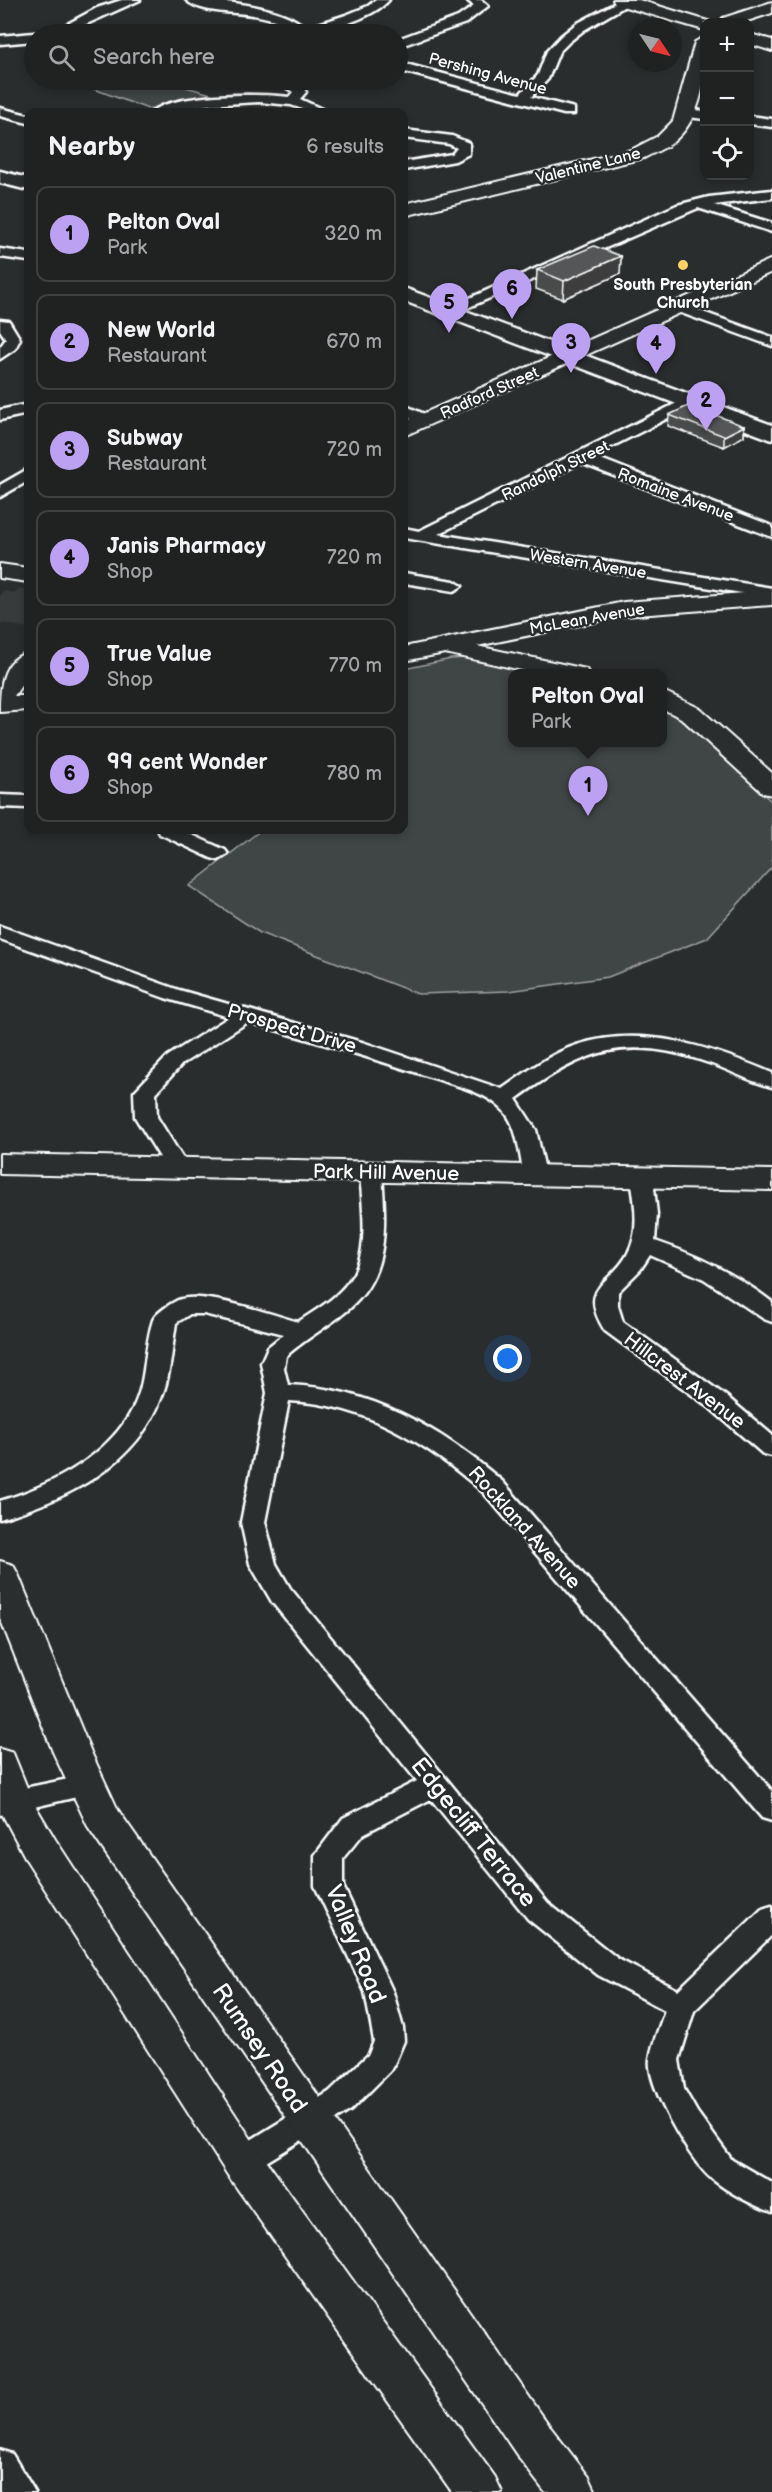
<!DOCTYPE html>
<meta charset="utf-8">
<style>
body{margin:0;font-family:"Balsamiq Sans",sans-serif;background:#2d2f2f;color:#f1f3f6}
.controls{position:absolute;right:18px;top:18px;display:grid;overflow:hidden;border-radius:12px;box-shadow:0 3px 9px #0003}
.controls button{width:54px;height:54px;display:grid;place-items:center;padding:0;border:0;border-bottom:2px solid #3d3f40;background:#202222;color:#f1f3f6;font:30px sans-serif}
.compass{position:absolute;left:628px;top:18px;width:54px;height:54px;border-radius:50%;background:#202222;box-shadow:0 3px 9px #0003;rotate:125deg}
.you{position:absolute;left:508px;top:1359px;width:21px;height:21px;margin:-15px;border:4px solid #fff;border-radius:50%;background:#1a73e8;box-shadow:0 0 0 9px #1a73e833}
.badge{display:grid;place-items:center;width:39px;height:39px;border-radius:50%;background:#bca0f2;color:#111;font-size:20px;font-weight:700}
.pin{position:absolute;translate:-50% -50px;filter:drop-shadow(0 2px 3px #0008)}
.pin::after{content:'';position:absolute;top:32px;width:21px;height:18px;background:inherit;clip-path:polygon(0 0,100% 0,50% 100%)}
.popup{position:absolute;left:508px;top:669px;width:159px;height:78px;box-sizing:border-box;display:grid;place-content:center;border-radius:12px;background:#202222;filter:drop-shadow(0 2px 4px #0005);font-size:20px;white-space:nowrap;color:#a2a4a5}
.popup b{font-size:22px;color:#f1f3f6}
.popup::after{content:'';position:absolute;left:50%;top:100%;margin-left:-12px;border:12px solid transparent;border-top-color:#202222}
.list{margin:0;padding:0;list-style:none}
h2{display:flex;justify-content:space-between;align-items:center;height:78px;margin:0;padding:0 24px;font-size:26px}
h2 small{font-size:20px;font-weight:400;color:#a2a4a5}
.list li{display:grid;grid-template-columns:39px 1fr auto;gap:18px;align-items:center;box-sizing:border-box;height:96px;margin:0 12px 12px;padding:0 12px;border:2px solid #3d3f40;border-radius:12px}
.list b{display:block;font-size:22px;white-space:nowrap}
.list p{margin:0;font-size:20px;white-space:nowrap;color:#a2a4a5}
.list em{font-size:20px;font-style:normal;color:#a2a4a5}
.icon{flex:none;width:33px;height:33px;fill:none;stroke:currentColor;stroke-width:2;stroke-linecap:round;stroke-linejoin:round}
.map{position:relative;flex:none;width:772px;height:2492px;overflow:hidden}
.search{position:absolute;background:#202222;box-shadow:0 3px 9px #0003;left:24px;top:24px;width:384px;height:66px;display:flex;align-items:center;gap:15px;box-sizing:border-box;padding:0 21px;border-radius:33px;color:#a2a4a5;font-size:22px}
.panel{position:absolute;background:#202222;box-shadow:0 3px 9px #0003;left:24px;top:108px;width:384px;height:726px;border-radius:12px}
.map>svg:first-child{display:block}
.built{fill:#373a3b}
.green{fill:#414445;stroke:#a0a2a2;stroke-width:1.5}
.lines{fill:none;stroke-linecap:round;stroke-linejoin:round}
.street-casing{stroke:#fff;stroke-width:5}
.secondary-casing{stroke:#fff;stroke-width:4}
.primary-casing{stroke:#fff;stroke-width:5}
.street{fill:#2a2d2e;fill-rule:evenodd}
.secondary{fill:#2a2d2e;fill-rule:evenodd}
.primary{fill:#2a2d2e;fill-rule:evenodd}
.wall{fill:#494b4c;stroke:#fff;stroke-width:1.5}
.shaded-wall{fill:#3c3d3e;stroke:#fff;stroke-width:1.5}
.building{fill:#555758;stroke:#fff;stroke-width:1.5}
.poi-dot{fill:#ffd166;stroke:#2a2d2e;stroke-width:2}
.labels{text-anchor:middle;stroke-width:5;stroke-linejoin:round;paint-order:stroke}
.far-street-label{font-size:16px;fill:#fff;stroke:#2a2d2e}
.far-poi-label{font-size:16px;font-weight:bold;fill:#fff;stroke:#2a2d2e}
.street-label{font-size:20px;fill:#fff;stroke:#2a2d2e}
.near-street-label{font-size:24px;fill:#fff;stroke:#2a2d2e}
</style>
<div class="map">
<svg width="772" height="2492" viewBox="0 0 772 2492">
<rect width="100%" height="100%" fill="#2a2d2e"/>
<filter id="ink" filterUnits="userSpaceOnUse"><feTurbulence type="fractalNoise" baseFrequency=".0167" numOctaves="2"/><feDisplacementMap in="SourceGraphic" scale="12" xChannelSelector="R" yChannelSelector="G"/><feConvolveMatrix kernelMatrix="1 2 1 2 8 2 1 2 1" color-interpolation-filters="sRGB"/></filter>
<g filter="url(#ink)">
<path class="built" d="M19,588l9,2v38l-28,-5v-28l3,-4 12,2z"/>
<g class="green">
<path d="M122,80h39l57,16 -37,5 -33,8 -54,-20z"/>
<path d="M465,658l71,15 -23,1v68h150v-36l13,8 96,88v65l-65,71 -99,39 -99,14 -91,3 -158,-61 -71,-47 72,-56h143v-161l47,-10z"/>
</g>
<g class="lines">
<defs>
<g id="street">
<path d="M122,0h18l-76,34h-15l48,-26z"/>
<path d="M186,0c33,0 96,5 120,28l40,-13 22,-9 8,-6h13c-15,18 -67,34 -91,34 -32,-31 -89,-13 -112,-34z"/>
<path d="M467,0h14l7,6 -22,17 -68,24v-8l60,-22 16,-11z"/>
<path d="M621,0l11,2 -48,28 -15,12 -10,10 -11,27 -17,18 43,11v6h-10l-166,-44v-8l122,32 18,-19 9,-24 14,-15 15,-12z"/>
<path d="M34,33l4,1h-4v7l-34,3v-8z"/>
<path d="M275,80c12,-1 25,0 31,12l-6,7 28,13h-17l-20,-7 -32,-3 -52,3 -36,7h-19c19,-19 110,-19 137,-15l4,-5z"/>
<path d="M0,108l28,7v8l-28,-7z"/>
<path d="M686,109l18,2v8l-23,-3v-6z"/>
<path d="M750,116l22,3v8l-22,-3z"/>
<path d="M404,130l48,6 17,7v11l-14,7 -51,9v-8l48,-8 5,-6 -8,-4 -45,-6z"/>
<path d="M772,190v8l-58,7 58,18v9l-74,-24 -245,106 -5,1 -7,-4 236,-106 32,-8z"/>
<path d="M0,249l28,4v8l-28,-4z"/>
<path d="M678,303l94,34v9l-99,-36 -2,-3 2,-3z"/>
<path d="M0,320l9,1 11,18 -5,10 -15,10v-12l6,-8 -6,-9z"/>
<path d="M689,397l5,2 3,3 -3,3 -101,51 179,70v11l-192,-74 -142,71 334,54v10l-368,-60v-10l15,3z"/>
<path d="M28,404v10l-28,6v-10z"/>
<path d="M404,405l27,12 3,3 -8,5 -22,-9z"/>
<path d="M28,469v12l-28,16v-12z"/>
<path d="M404,573l50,8 8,5 -8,5 -50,-8z"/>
<path d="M0,795l28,1v12l-28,-1z"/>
<path d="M158,830h23l44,20 3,4 -10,6 -7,-2 -51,-24z"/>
<path d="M0,926l179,64 186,53 137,46c23,-16 47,-35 75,-44 66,-21 133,2 195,28v14c-21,-5 -40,-16 -60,-23 -86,-30 -125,-16 -196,35l20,31 10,44 -3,5h-16l-3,-5c-5,-21 -6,-48 -21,-64 -19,-20 -54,-26 -79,-35 -59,-19 -117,-36 -176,-53l-66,42 -26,29 1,24 33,53 -3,5h-16l-36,-58 -1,-25 34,-36 61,-39 -64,-19 -165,-59z"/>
<path d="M371,1165l8,2 3,5c3,50 9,101 -33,137 -20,17 -43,29 -63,47l-2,12 4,17c83,3 152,43 214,96l270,310v30l-10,-3 -278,-325c-56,-49 -118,-89 -195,-92l-24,121 11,42 14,24 258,315 70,56 60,31 84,-81 10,-3v29l-78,76 -15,49 5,29 13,23 35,48 40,23v29c-20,-7 -44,-20 -60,-33 -21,-16 -66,-94 -62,-120 2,-16 10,-33 15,-49l-67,-35 -70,-56 -97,-120 -68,35 -20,24v28l50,106 10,36 1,13 -9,21 -5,9 -39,39 -98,60 -11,4 -11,-4 -4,-9 4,-9 98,-60 40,-38 5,-13 -9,-49 -50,-106v-31l28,-37 74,-37 -145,-179 -22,-38 -9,-42 26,-129 -6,-30 7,-16 16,-13 -80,-20h-14l-14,9c-4,24 -5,50 -14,73 -25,70 -95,103 -162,123v-18c49,-15 100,-40 128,-84 21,-33 14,-64 25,-97 3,-7 17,-16 25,-20 23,-10 95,15 120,22 18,-12 38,-23 51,-41 22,-28 13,-76 11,-109l3,-5z"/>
<path d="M642,1172l8,2 3,5 4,35 -2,27c42,14 82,34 117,61v20l-8,-3 -60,-40 -54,-24 -10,15 -22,22v14l5,16 103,74 46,39v21l-9,-2 -53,-46 -105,-77c-29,-46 7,-46 23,-78 12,-23 7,-50 3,-74l3,-5z"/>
<path d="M88,1775l10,3 4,7 -4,7 -98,23v-22z"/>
<path d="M0,2450l12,4 23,38h-35z"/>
</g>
<g id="secondary">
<path d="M613,0h26l72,22h-7v8l-89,-26z"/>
<path d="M772,2v11l-28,9h-24l3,-4z"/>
<path d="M750,34l22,6v11l-22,-7z"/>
<path d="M704,37c4,35 -1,82 -32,106 -8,6 -19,10 -28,15l-240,58v-12l227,-54 27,-14 15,-15 22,-79z"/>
<path d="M772,259v13l-368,164v-14z"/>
<path d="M0,564l28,4v14l-28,-4z"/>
<path d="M772,591v14l-148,11 -147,30 109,23 3,5h-49l-95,-21 -41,8v-14l220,-45z"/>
<path d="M28,653v23l-14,20h14v14l-28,2c0,-23 1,-53 28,-59z"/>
<path d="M663,691l36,17 73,65v22l-9,-2 -82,-75 -18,-9z"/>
<path d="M0,1154l772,16v20l-772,-16z"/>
<path d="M0,1561l13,4 5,9 73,178 27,58 433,618 38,49 7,15h-51l-26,-34 -430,-629 -36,-77 -53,-134z"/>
<path d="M0,1749l13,4 19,47 23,39 202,309 238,329 7,15h-50l-225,-318 -200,-313 -27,-51z"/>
</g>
<g id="primary">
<path d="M0,171l28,7v12l-28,-7z"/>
<path d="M404,288l368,137v15l-368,-139z"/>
</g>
</defs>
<use href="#street" class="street-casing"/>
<use href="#secondary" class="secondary-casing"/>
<use href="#primary" class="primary-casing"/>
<use href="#street" class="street"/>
<use href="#secondary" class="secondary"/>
<use href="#primary" class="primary"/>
</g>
<g class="wall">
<path d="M621,256l-1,18 -57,25 -27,-10 1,-19z"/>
<path d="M669,415l75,11v10l-20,11 -56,-21z"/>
</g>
<g class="shaded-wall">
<path d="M621,256l-1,18 -57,25 1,-18z"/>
<path d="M744,426v10l-20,11v-11z"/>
</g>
<g class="building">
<path d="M594,246l27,10 -57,25 -27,-11z"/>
<path d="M690,405l54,21 -20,10 -55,-21z"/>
</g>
</g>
<circle class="poi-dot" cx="683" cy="265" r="6"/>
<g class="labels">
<g class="far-street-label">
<text transform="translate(488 73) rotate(15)" y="6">Pershing Avenue</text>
<text transform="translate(588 165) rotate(-14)" y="6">Valentine Lane</text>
<text transform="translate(489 392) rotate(-24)" y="6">Radford Street</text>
<text transform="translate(555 470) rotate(-26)" y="6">Randolph Street</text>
<text transform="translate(676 494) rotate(21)" y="6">Romaine Avenue</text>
<text transform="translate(588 563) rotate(9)" y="6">Western Avenue</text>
<text transform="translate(587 618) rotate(-10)" y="6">McLean Avenue</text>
</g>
<g class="far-poi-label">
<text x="683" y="290">South Presbyterian<tspan x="683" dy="18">Church</tspan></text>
</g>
<g class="street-label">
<text transform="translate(292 1028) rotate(16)" y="7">Prospect Drive</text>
<text transform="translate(386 1172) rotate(1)" y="7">Park Hill Avenue</text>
<text transform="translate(685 1380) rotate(37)" y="7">Hillcrest Avenue</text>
<text transform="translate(525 1527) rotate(48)" y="7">Rockland Avenue</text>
</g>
<g class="near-street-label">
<text transform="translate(474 1832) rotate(51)" y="8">Edgecliff Terrace</text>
<text transform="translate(356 1944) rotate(68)" y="8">Valley Road</text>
<text transform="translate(260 2048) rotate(56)" y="8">Rumsey Road</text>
</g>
</g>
</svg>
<div class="controls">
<button>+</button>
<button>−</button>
<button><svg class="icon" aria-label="locate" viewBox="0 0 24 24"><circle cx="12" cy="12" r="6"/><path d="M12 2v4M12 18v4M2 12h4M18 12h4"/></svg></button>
</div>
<svg class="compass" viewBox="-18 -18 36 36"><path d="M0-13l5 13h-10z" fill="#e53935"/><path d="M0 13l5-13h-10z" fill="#a2a4a5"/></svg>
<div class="you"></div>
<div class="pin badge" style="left:588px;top:816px">1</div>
<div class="popup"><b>Pelton Oval</b>Park</div>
<div class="pin badge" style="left:706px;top:431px">2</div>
<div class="pin badge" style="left:571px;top:373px">3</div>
<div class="pin badge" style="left:656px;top:374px">4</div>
<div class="pin badge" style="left:449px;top:333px">5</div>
<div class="pin badge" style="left:512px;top:319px">6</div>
<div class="search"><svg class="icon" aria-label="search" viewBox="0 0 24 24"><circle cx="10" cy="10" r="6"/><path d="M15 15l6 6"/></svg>Search here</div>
<section class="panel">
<h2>Nearby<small>6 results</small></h2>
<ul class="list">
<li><span class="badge">1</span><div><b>Pelton Oval</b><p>Park</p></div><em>320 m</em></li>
<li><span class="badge">2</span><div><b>New World</b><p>Restaurant</p></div><em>670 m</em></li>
<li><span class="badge">3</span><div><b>Subway</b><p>Restaurant</p></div><em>720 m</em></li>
<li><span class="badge">4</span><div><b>Janis Pharmacy</b><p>Shop</p></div><em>720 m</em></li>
<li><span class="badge">5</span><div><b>True Value</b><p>Shop</p></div><em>770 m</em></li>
<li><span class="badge">6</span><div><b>99 cent Wonder</b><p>Shop</p></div><em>780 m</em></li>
</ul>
</section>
</div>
